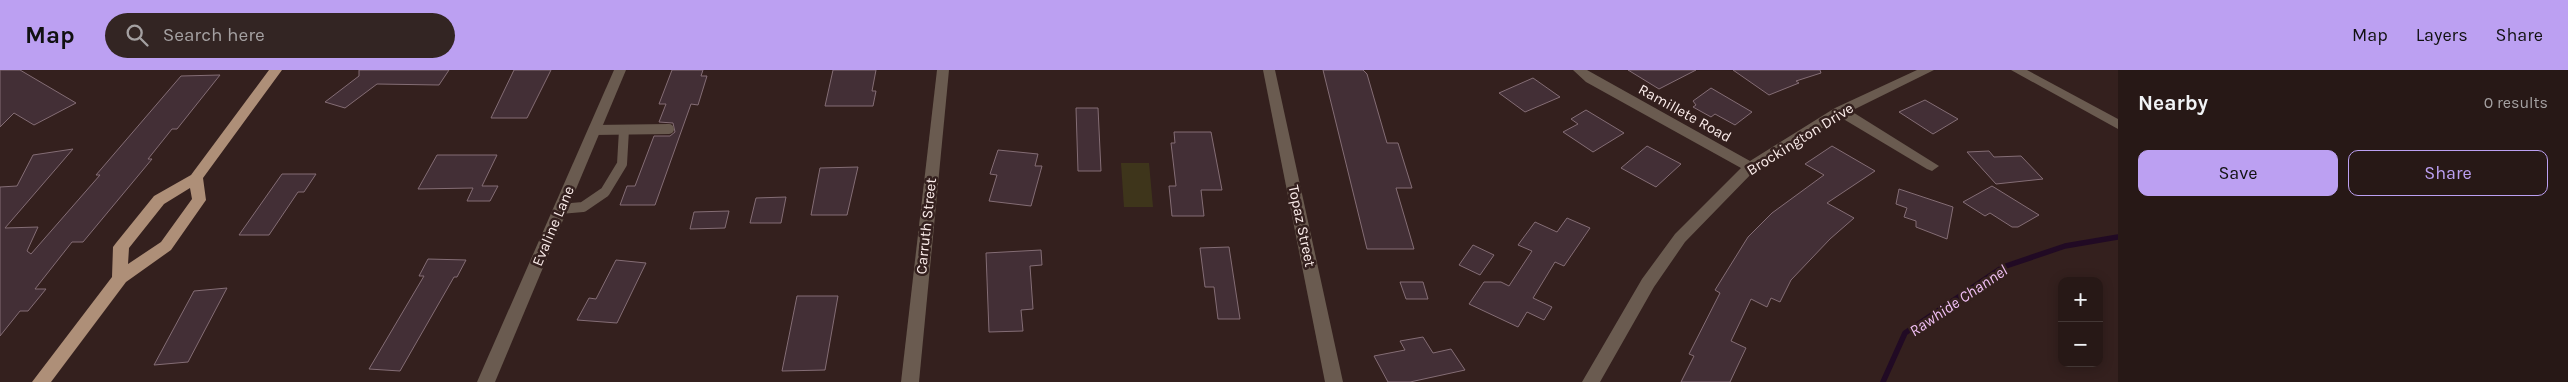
<!DOCTYPE html>
<meta charset="utf-8">
<style>
body{margin:0;font-family:Karla,sans-serif;background:#332523;color:#f1f3f6}
.controls{position:absolute;right:15px;bottom:15px;display:grid;overflow:hidden;border-radius:10px;box-shadow:0 2px 12px #0003}
.controls button{width:45px;height:45px;display:grid;place-items:center;padding:0;border:0;border-bottom:1px solid #433735;background:#271816;color:#f1f3f6;font:25px sans-serif}
.list{margin:0;padding:0;list-style:none}
h2{display:flex;justify-content:space-between;align-items:center;height:65px;margin:0;padding:0 20px;font-size:21px}
h2 small{font-size:16px;font-weight:400;color:#a4a0a1}
.actions{display:flex;gap:10px;padding:15px 20px}
.actions a{flex:1;padding:11px 0;border:1px solid #bca0f2;border-radius:10px;text-align:center;font-size:18px;color:#bca0f2}
.actions .main{background:#bca0f2;color:#111}
.icon{flex:none;width:28px;height:28px;fill:none;stroke:currentColor;stroke-width:2;stroke-linecap:round;stroke-linejoin:round}
.map{position:relative;flex:none;width:2118px;height:312px;overflow:hidden}
header{display:flex;align-items:center;gap:30px;box-sizing:border-box;height:70px;padding:0 25px;background:#bca0f2;color:#111}
header strong{font-size:24px}
nav{display:flex;gap:28px;margin-inline-start:auto;font-size:18px}
.search{width:350px;height:45px;background:#332523;display:flex;align-items:center;gap:12px;box-sizing:border-box;padding:0 18px;border-radius:28px;color:#a4a0a1;font-size:19px}
main{display:flex}
aside{flex:1;background:#271816}
.map>svg:first-child{display:block}
.green{fill:#3e351b}
.lines{fill:none;stroke-linecap:round;stroke-linejoin:round}
.stream{stroke:#210a24;stroke-width:5.5}
.building{fill:#432f36;stroke:#846d75}
.lane{stroke:#6a5b50;stroke-width:10}
.street{fill:#6a5b50;fill-rule:evenodd}
.primary{fill:#ae8f78;fill-rule:evenodd}
.labels{text-anchor:middle;stroke-width:5;stroke-linejoin:round;paint-order:stroke}
.street-label{font-size:15px;fill:#fcedeb;stroke:#34201e}
.water-label{font-size:16px;font-style:italic;fill:#f0bff4;stroke:#34201e}
</style>
<header>
<strong>Map</strong>
<div class="search"><svg class="icon" aria-label="search" viewBox="0 0 24 24"><circle cx="10" cy="10" r="6"/><path d="M15 15l6 6"/></svg>Search here</div>
<nav><a>Map</a><a>Layers</a><a>Share</a></nav>
</header>
<main>
<div class="map">
<svg width="2118" height="312" viewBox="0 0 2118 312">
<rect width="100%" height="100%" fill="#34201e"/>
<path class="green" d="M1121,93h28l4,44h-29z"/>
<g class="lines">
<path class="stream" d="M1883,312l22,-49 98,-66 62,-21 53,-9"/>
</g>
<g class="building">
<path d="M0,0h20l56,33 -42,22 -20,-12 -14,14z"/>
<path d="M359,0h90l-10,15 -62,-1 -32,24 -20,-6 34,-26z"/>
<path d="M514,0h37l-24,48h-36z"/>
<path d="M672,0h31l-2,6h6l-9,29 -7,-1 -36,101h-35l7,-19h8l19,-50h16l5,-4 -2,-9 -14,-1 7,-18h-7z"/>
<path d="M833,0h43l-4,21h4l-3,15h-48z"/>
<path d="M1323,0h40l4,4 20,69h11l14,45h-16l18,61h-47z"/>
<path d="M1628,0h68l-37,19z"/>
<path d="M1733,0h87l1,3 -25,8 3,2 -30,12z"/>
<path d="M220,5l-43,54h-5l-24,30h4l-69,83h-11l-37,47h11l-18,22h-8l-20,25v-149l17,-1 16,-31 40,-6 -68,79 33,-1 -11,24 4,3 69,-79h-4l85,-99z"/>
<path d="M1533,8l27,19 -35,15 -26,-19z"/>
<path d="M1711,18l41,24 -17,13 -20,-11 -4,3 -18,-10 3,-2 -3,-4z"/>
<path d="M1925,30l33,19 -25,15 -34,-22z"/>
<path d="M1076,38h22l3,63h-23z"/>
<path d="M1586,40l38,23 -31,19 -30,-20 15,-8 -7,-5z"/>
<path d="M1174,62h37l11,58h-21l3,26h-32l-3,-30h7l-5,-43h4z"/>
<path d="M1647,76l34,18 -25,23 -35,-19z"/>
<path d="M1832,76l43,25 -48,32 27,15 -24,21 -39,41 -11,22 -9,-4 -4,9 -16,-8 -20,42 15,7 -16,34h-49l13,-26 -5,-2 31,-61 -5,-3 33,-53 24,-24 52,-38 -19,-11z"/>
<path d="M998,80l40,4 -3,12h7l-11,40 -42,-5 8,-26 -7,-1z"/>
<path d="M1989,81l5,6 27,-1 22,23 -47,5 -29,-32z"/>
<path d="M437,85h60l-15,31h16l-8,15h-23l6,-13 -55,1z"/>
<path d="M858,97l-11,48h-36l9,-47z"/>
<path d="M282,104h34l-12,18h-6l-29,43h-30z"/>
<path d="M1992,116l47,29 -21,12h-6l-22,-14 -5,3 -22,-14z"/>
<path d="M1899,119l54,18 -6,32 -31,-12v-6l-12,-4 3,-9 -11,-4z"/>
<path d="M786,127l-5,26h-31l6,-25z"/>
<path d="M729,141l-4,17 -35,1 4,-17z"/>
<path d="M1567,148l23,10 -26,38 -9,-4 -22,36 19,9 -8,13 -17,-8 -9,15 -49,-23 15,-22h17l8,4 23,-35 -14,-6 17,-23 22,10z"/>
<path d="M1473,175l21,10 -14,20 -21,-10z"/>
<path d="M1229,177l11,72h-22l-4,-32h-9l-5,-39z"/>
<path d="M1041,180l1,15 -12,1 3,43 -12,1 2,21 -34,1 -3,-79z"/>
<path d="M428,189l38,1 -9,17h-3l-54,94 -31,-2 55,-93h-5z"/>
<path d="M616,190l30,3 -29,60 -40,-3 12,-22 7,1z"/>
<path d="M1400,212h23l5,17h-22z"/>
<path d="M227,218l-39,74 -34,3 40,-74z"/>
<path d="M797,226h41l-13,74 -43,1z"/>
<path d="M1423,267l10,16 18,-4 14,21 -55,12h-22l-14,-26 31,-6 -5,-9z"/>
</g>
<g class="lines">
<g class="lane">
<path d="M594,60l75,-1"/>
<path d="M560,139l23,-2 22,-15 17,-28 2,-34"/>
</g>
<g class="street">
<path d="M614,0h12l-131,312h-18z"/>
<path d="M937,0h12l-30,312h-18z"/>
<path d="M1263,0h12l68,312h-18z"/>
<path d="M1573,0h14l163,91 85,-53 82,-38h17l-83,41 88,55 -7,5 -5,-2 -87,-52 -85,53 -70,72 -31,45 -54,95h-18l60,-103 33,-45 66,-66 -155,-86z"/>
<path d="M2011,0h16l91,49v10z"/>
</g>
<path class="primary" d="M269,0h13l-79,108 3,22 -35,50 -45,32 -75,100h-19l80,-105 1,-30 3,-4 38,-47 37,-21zM190,118l2,11 -31,43 -33,22 1,-16 35,-44z"/>
</g>
<g class="labels">
<g class="street-label">
<text transform="translate(1685 43) rotate(29)" y="5">Ramillete Road</text>
<text transform="translate(1800 69) rotate(-32)" y="5">Brockington Drive</text>
<text transform="translate(553 156) rotate(-67)" y="5">Evaline Lane</text>
<text transform="translate(926 156) rotate(-84)" y="5">Carruth Street</text>
<text transform="translate(1302 156) rotate(78)" y="5">Topaz Street</text>
</g>
<g class="water-label">
<text transform="translate(1958 230) rotate(-34)" y="6">Rawhide Channel</text>
</g>
</g>
</svg>
<div class="controls">
<button>+</button>
<button>−</button>
</div>
</div>
<aside>
<h2>Nearby<small>0 results</small></h2>
<ul class="list">
</ul>
<div class="actions"><a class="main">Save</a><a>Share</a></div>
</aside>
</main>
